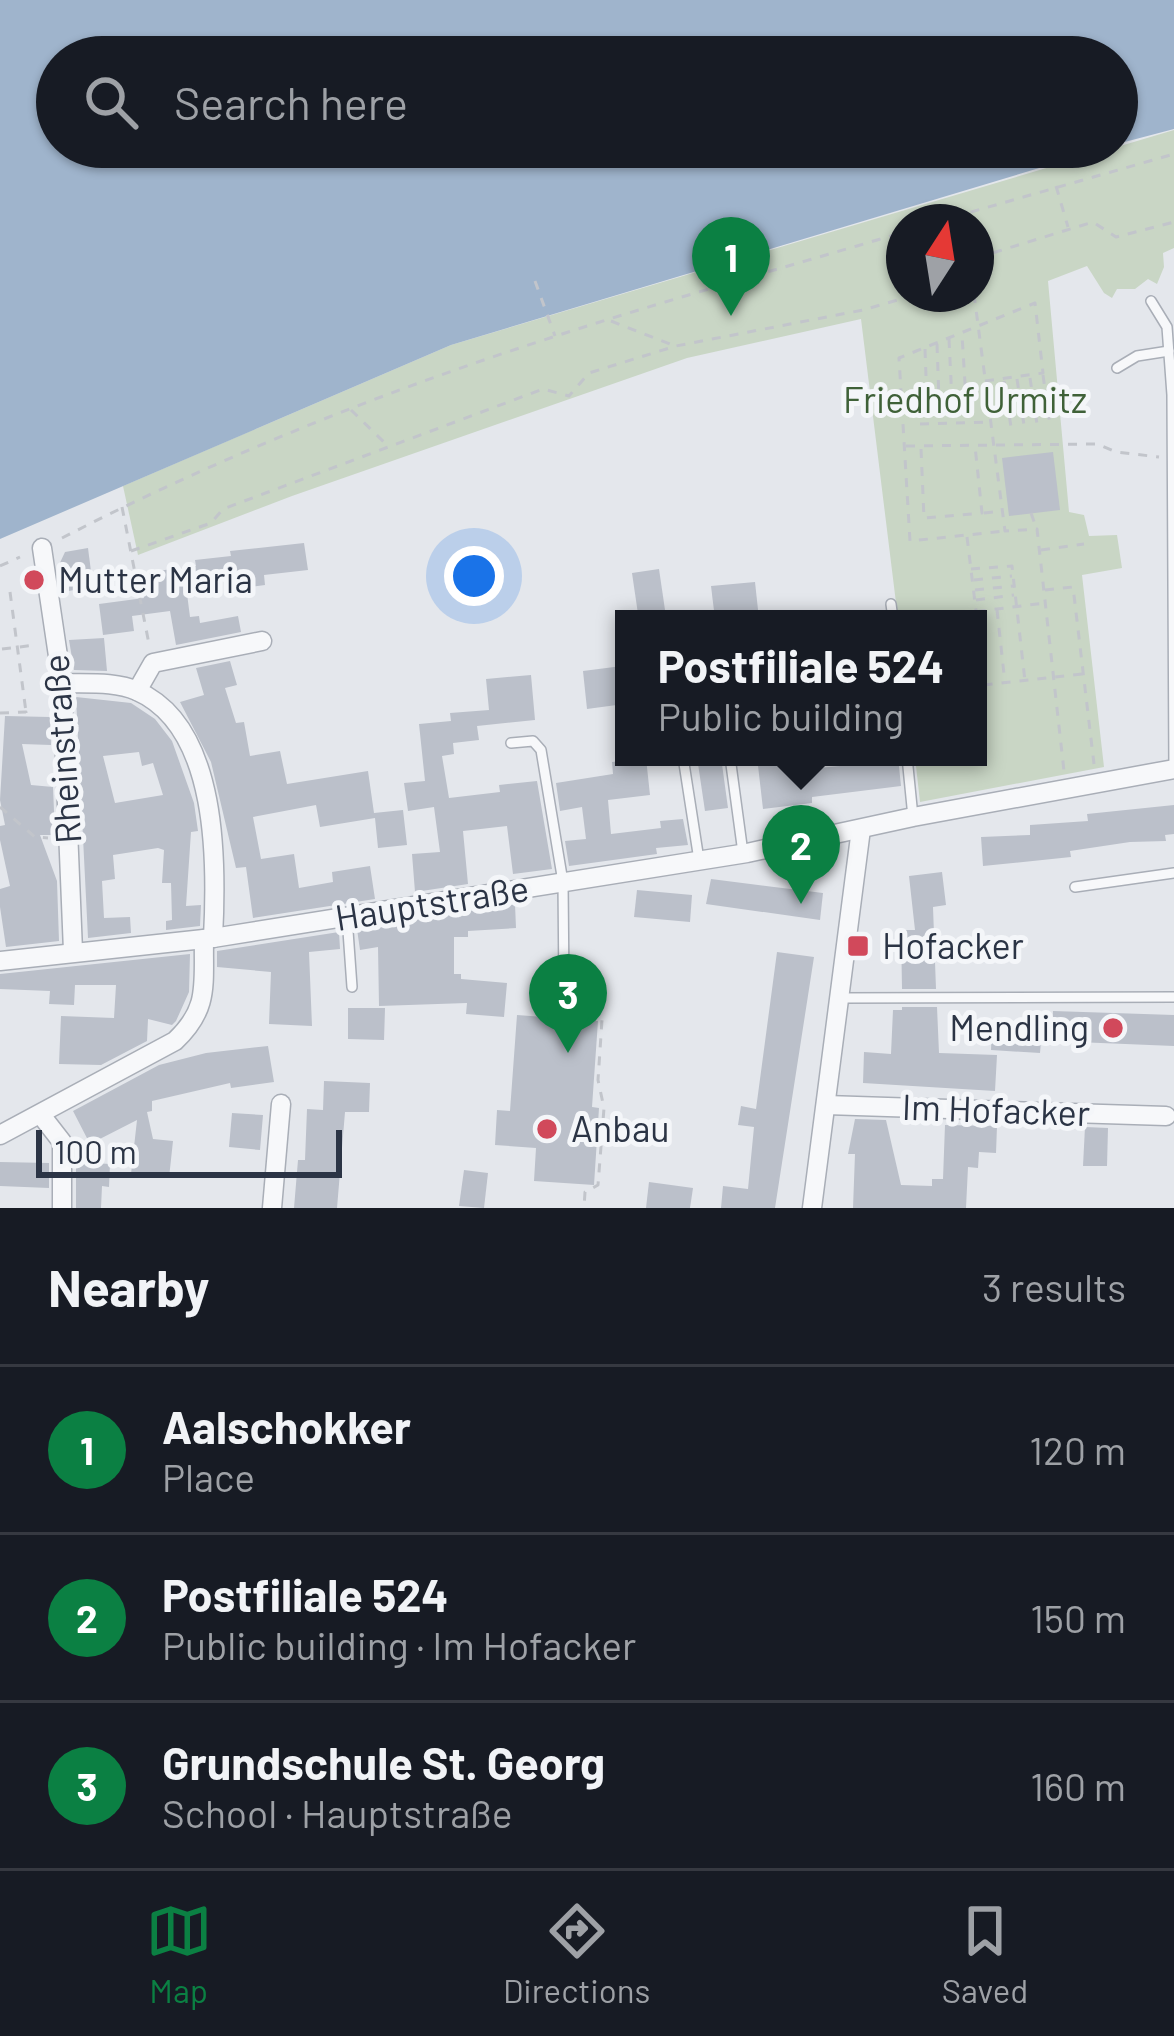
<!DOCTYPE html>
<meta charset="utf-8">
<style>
body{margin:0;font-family:Barlow,sans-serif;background:#20242c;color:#f1f3f6}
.compass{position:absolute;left:886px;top:204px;width:108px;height:108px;border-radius:50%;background:#171b24;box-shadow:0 3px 9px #0004;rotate:12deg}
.scale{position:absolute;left:36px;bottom:30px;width:306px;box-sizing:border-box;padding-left:12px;border:6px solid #2b3445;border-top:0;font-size:33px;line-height:42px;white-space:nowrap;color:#2b3445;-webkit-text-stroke:9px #f4f6f9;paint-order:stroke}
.you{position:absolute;left:474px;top:576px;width:42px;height:42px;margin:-30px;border:9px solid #fff;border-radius:50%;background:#1a73e8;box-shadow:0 0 0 18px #1a73e833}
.badge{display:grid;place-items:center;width:78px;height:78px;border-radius:50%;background:#0b8043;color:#fff;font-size:39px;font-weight:700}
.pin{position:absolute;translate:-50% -99px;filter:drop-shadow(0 3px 6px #0008)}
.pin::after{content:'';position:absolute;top:63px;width:42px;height:36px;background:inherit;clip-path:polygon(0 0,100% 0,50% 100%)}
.popup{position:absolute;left:615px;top:610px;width:372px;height:156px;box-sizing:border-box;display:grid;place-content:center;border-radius:0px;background:#171b24;filter:drop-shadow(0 3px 9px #0005);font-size:39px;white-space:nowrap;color:#9ea1a6}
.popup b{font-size:45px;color:#f1f3f6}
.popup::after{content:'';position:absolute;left:50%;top:100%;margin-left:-24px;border:24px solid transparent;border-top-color:#171b24}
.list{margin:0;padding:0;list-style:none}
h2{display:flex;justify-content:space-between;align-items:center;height:156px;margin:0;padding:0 48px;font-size:51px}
h2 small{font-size:39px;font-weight:400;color:#9ea1a6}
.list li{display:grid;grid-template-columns:78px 1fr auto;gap:36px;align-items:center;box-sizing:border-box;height:168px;padding:0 48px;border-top:3px solid #363941}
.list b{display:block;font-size:45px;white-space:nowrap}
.list p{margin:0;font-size:39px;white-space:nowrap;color:#9ea1a6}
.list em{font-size:39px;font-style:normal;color:#9ea1a6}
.icon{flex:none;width:66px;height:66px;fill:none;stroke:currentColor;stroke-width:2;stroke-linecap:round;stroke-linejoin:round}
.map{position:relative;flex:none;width:1174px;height:1208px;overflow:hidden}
.search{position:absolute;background:#171b24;box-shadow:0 3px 9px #0004;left:36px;right:36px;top:36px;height:132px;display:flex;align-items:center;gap:30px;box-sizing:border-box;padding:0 42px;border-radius:66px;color:#9ea1a6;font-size:45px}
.sheet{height:660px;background:#171b24}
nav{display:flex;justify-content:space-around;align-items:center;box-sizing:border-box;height:168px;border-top:3px solid #363941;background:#171b24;font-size:33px;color:#9ea1a6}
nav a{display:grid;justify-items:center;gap:6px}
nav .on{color:#0b8043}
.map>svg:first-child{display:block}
.green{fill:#c9d6c5;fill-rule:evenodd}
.water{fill:#9fb4cc}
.building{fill:#bbc0ca;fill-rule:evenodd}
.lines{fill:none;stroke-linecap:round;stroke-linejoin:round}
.lane-casing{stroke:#a9aeb7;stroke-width:12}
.street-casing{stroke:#a9aeb7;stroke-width:21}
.path{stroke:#c2c5cb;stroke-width:3;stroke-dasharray:9 9;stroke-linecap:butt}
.lane{stroke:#f7f8fa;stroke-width:9}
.street{stroke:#f7f8fa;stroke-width:18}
.poi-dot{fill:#d1495b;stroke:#f4f6f9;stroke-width:4.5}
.labels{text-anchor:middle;stroke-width:10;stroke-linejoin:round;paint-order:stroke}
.park-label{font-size:36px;fill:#3f6138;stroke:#f4f6f9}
.poi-label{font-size:36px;fill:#2b3445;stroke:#f4f6f9;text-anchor:start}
.street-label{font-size:36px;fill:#2b3445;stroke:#f4f6f9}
</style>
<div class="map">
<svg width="1174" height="1208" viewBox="0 0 1174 1208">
<rect width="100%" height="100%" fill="#e4e7ec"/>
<path class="green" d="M1174,130v118l-11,5 1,14 -7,17 -9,-5 -13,10h-18l-5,9 -8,-5 -17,-27 -39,15 21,231 15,3 5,21 28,-1 5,33 -40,7 22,192 -184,35 -5,-45h63v-138h-80l-37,-300 -174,39 -395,138 -154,59 -15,-69 328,-141zM904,222h72v72h-72z"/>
<path class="water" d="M0,0h1174v129l-57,15v-87h-1060v90h1052l-658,198 -451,194z"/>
<g class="building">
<path d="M1053,452l7,58 -51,6 -7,-58z"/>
<path d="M304,543l4,27 -44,5 1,10 -30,4 -1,-9 -48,6 4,31 9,-1 1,7 38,-7 3,16 -65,13 -6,-34 -38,5 2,15 -31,4 -4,-31 45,-6 -3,-25 55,-7 -1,-6 36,-4 -1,-5z"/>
<path d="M88,548l5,39 -31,5 -4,-25 7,-15z"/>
<path d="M659,569l6,41 -27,4 -6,-41z"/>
<path d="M755,582l4,37h-44l-4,-33z"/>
<path d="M104,638l3,33 -33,-1 -5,-30z"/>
<path d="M230,661l7,24 -12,3 11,35 8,-1 6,34 30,-5 7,33 81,-13 6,42 29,-3 4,35 -29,3 -3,-30 -55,9 -4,-22 -63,12 8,42 33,-5 5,34 34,-6 -1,-10 38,-6 5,33 -122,19 -7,-51 -10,1 -25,-106 -31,-60 24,-7 -8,-27z"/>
<path d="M622,666l2,38 -37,5 -4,-38z"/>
<path d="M531,675l4,45 -58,6 2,14 -26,3 1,11 -12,2 7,42 51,-6 -1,-7 38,-4 15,88 -39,5 -6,-48 -44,5 5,53 -53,8 -3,-38 28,-2 -6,-45 -26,4 -4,-28 21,-2 -6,-57 32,-3 -1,-8 39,-3 -3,-31z"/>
<path d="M76,697l55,6 24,16 17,22 22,62 4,28 -7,1 -5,74 15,-1 -1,21 -34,4v-9l6,-1 -1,-37h-9l2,-33 -6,-2 -45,7 2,24 -13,2 2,37 26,-1 1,16 -43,5zM139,752l3,14 11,-3 10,32 -48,8 -12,-47z"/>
<path d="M5,716l45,1 1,28 -29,-1 9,41 22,2 2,48h-15l17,46 2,60 -53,6 -6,-40v-18l10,-3 -10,-46v-14l5,-1 -5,-25z"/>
<path d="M697,757h24l7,51 -23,3z"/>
<path d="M757,757h45l1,10 5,2 42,-4 -1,-8h49l3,29 -89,11v6l-49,6z"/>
<path d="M646,758l4,37 -42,5 3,34 50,-6 -1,-7 23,-2 5,26 -32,3 1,6 -88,12 -4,-25 21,-2 -4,-32 -22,4 -4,-28 57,-9 -1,-12z"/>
<path d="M1174,805v29l-9,1 1,6 -36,1 -60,9 1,6 -88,9 -2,-29 49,-2v-10l58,-4 -1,-7z"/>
<path d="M942,872l4,33 -13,2 3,82h-34l-1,-59h14l-6,-54z"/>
<path d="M711,879l112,14 -3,27 -114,-16z"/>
<path d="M637,890l55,5 -2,27 -56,-5z"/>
<path d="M515,904l1,24 -48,3v6h-14v37h7v5l46,4 -3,34 -38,-3 1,-11 -88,3 -1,-59 -18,3 -3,-21z"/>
<path d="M339,932l1,17 -31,3 3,74 -43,-2 2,-52 -54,-5v-16z"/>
<path d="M777,952l37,5 -39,251h-54l2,-22 25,3 6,-62 -16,-2 3,-19 15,3z"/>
<path d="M190,954l-1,38 -13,29 -4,4 -24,-6 -1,22 -46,24 -42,-1 2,-48 53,2 2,-33h-41l-1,20 -25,-1 1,-13 -50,-2v-15z"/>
<path d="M902,1007h35l2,46 58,2 -2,36 -132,-8 1,-31 27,2 2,-44h9z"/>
<path d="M348,1008h37l-1,32 -36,-1z"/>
<path d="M1053,1011l121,4v31l-122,-5z"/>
<path d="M517,1015l81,6 -6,86 7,1 -5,77 -60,-4 2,-33 -41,-3 2,-35 13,1z"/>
<path d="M992,1025l50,4 -2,24 -49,-3z"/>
<path d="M268,1046l6,36 -43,6 -1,-5 -78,18v10l-5,1 6,27 20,2 -4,37 -38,-4 6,-54 -47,24 -17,-33 86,-46 47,-12z"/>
<path d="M324,1081l46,2 -1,29h-24l-8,96h-43l4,-48h7l2,-51 16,1z"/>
<path d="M232,1113l31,2 -3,35 -31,-3z"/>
<path d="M855,1119l31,1 15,65 31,1v-7h11l2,-54 52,1 -1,27 -17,-1 -1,16 -10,-1 -2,41h-113l2,-54h-7z"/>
<path d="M1085,1127l23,1 -1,38h-24z"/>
<path d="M0,1162l49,1v25l-49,-2z"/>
<path d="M76,1162l34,2 -1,23 -7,-1 -1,22h-25z"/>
<path d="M464,1170l24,3 -4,35 -25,-2z"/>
<path d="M649,1182l44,6 -3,20h-44z"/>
</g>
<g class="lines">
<defs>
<g id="lane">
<path d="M1151,301l16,26 5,68 2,374"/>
<path d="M1117,368l20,-12 32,-5"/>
<path d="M891,604l2,15"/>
<path d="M511,743l22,-2 8,9 22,132 1,108"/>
<path d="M683,757l16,103"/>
<path d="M730,757l13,96"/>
<path d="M907,757l6,60"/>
<path d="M1075,887l99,-14"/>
<path d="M347,917l5,70"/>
<path d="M841,998l333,-1"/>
</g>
<g id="street">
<path d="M42,548l20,135 11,268"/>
<path d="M62,683c23,1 53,-2 75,8 82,36 80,173 76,247"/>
<path d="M137,691l16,-28 109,-22"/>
<path d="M0,961l213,-23 534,-85 166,-36 261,-48"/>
<path d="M826,1105l340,11"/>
<path d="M41,1115l21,27v66"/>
<path d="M0,1135l175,-94c35,-33 28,-57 29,-102"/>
<path d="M272,1208l9,-104"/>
<path d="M812,1208l49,-379"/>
</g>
</defs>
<use href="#lane" class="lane-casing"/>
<use href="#street" class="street-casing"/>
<g class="path">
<path d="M1056,186l12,41"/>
<path d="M936,222l238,-68"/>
<path d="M976,258l117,-36 23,15 58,-15v-5"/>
<path d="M535,281l20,55"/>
<path d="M974,294l31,237 32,-2 27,242"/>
<path d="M611,321l64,25"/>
<path d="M949,339l3,62"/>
<path d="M937,344l2,56"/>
<path d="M925,349l2,55 39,-5 -4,-64"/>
<path d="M1043,375l7,51"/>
<path d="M1030,378l7,46"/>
<path d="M1017,379l7,46"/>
<path d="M985,381l58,-8 -8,-70 -136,55 11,183 95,-10"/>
<path d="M1004,381l7,46"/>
<path d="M351,410l36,35"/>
<path d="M920,424l69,-2"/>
<path d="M906,446l191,-2 19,8 43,5"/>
<path d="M921,449l3,69 58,-5 -7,-67"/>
<path d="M122,507l27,137"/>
<path d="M984,513l19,-2"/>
<path d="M1031,513l5,14"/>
<path d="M967,537l10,82"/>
<path d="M62,538c157,-81 323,-147 491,-201 116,-38 234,-70 351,-105"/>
<path d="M1041,550l43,-6"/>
<path d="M131,551l80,-28 12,-14 320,-120 26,7 20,-23 87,-27 187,-36 55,-16"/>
<path d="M0,566l20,-9"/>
<path d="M971,569l41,-3 13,115"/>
<path d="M974,580l38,-4"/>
<path d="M975,590l38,-4"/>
<path d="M1045,590l28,-3 21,177"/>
<path d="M10,592l16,120"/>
<path d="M976,600l38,-5"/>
<path d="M997,610l8,73"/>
<path d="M941,616l104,-13"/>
<path d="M978,631l6,54 99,-11"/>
<path d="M2,649l34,-4"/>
<path d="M0,713l26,-1v4"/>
<path d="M0,807l35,30 13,1"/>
<path d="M574,998l28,22 -4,60 6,28 -6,77 -13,7 -1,16"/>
</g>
<use href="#lane" class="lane"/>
<use href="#street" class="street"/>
</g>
<g class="poi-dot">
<circle cx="34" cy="580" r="12"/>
<rect x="846" y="934" width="24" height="24" rx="6"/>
<circle cx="1113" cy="1028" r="12"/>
<circle cx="547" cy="1129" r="12"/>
</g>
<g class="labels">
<g class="park-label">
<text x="965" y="413">Friedhof Urmitz</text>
</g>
<g class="poi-label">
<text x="58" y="593">Mutter Maria</text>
<text x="882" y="959">Hofacker</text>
<text x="1089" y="1041" text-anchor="end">Mendling</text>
<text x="571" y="1142">Anbau</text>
</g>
<g class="street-label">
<text transform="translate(62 749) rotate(-94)" y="13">Rheinstraße</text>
<text transform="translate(432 903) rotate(-9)" y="13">Hauptstraße</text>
<text transform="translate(996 1110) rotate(2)" y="13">Im Hofacker</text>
</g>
</g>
</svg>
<svg class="compass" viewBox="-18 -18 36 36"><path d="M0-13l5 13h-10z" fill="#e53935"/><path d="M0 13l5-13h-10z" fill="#9ea1a6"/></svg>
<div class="scale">100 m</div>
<div class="you"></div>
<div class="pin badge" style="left:731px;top:316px">1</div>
<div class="pin badge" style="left:801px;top:904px">2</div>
<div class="popup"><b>Postfiliale 524</b>Public building</div>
<div class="pin badge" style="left:568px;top:1053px">3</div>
<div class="search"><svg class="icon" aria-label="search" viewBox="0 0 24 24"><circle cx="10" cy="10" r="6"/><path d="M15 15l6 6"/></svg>Search here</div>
</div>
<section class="sheet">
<h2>Nearby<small>3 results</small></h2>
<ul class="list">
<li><span class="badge">1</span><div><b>Aalschokker</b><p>Place</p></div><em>120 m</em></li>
<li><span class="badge">2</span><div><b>Postfiliale 524</b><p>Public building · Im Hofacker</p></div><em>150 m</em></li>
<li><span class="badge">3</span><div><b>Grundschule St. Georg</b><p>School · Hauptstraße</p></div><em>160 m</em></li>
</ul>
</section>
<nav>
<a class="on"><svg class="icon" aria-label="map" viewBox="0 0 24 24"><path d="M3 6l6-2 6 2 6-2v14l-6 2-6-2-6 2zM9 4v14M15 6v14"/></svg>Map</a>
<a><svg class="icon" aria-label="directions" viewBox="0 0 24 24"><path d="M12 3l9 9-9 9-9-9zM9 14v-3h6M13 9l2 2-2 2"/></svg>Directions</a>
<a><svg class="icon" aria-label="saved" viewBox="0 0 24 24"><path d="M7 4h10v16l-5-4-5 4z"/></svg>Saved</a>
</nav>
